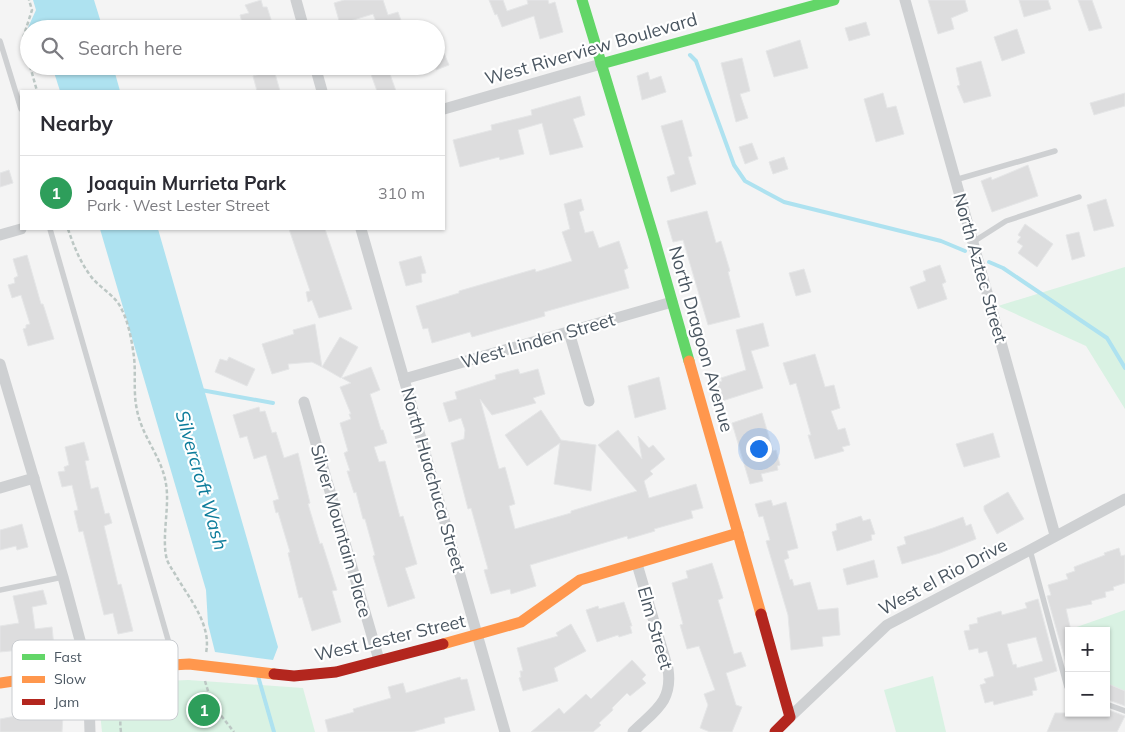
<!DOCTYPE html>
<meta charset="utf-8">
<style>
body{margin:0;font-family:Mulish,sans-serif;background:#f2f2f3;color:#2b2b33}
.controls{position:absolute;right:15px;bottom:15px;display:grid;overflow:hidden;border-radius:0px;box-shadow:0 1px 4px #0004}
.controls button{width:45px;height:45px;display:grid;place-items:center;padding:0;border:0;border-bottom:1px solid #e1e1e2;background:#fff;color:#2b2b33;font:25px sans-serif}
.you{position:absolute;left:758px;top:448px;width:18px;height:18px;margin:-12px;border:4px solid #fff;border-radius:50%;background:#1a73e8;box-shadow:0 0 0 8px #1a73e833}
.badge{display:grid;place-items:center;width:32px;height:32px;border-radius:50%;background:#868d94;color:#fff;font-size:16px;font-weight:700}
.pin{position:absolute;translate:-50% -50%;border:2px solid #fff;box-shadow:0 1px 5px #0006}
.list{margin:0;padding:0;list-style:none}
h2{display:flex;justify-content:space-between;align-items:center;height:65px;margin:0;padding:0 20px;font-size:21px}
h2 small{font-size:16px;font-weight:400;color:#7c7c81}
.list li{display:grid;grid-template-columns:32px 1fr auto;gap:15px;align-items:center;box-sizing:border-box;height:75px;padding:0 20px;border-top:1px solid #e1e1e2}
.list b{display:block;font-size:19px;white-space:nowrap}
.list p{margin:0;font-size:16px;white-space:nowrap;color:#7c7c81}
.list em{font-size:16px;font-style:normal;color:#7c7c81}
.icon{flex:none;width:28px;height:28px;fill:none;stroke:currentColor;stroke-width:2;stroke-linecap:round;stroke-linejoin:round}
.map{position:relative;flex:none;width:1125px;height:732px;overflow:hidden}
.search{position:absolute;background:#fff;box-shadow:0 1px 4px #0004;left:20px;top:20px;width:425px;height:55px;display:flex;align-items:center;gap:12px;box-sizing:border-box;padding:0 18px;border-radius:28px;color:#7c7c81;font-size:19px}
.panel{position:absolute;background:#fff;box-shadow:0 1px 4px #0004;left:20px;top:90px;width:425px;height:140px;border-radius:0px}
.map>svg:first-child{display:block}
.green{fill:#d9f2e3}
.water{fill:#aee2f0}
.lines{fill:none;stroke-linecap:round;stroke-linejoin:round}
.stream{stroke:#aee2f0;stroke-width:4}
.building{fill:#ddddde;stroke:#e5e6e7;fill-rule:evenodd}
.path{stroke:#bcc7c4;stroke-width:2.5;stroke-dasharray:4 2.5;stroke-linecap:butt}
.lane{stroke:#ced0d2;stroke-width:5.5}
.street{stroke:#ced0d2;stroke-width:11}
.fast{stroke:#63d668;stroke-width:11}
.slow{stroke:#ff974d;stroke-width:11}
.jam{stroke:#b3261e;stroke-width:11}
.labels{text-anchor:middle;stroke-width:4.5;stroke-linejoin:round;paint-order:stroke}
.street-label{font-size:18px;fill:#4a5661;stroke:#fff}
.water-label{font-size:19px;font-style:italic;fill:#0c7c9b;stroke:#fff}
.key{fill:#fff;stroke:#c9ccd0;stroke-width:1}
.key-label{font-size:14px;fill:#4a5661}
</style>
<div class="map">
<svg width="1125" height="732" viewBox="0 0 1125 732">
<rect width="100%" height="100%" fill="#f4f4f4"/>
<g class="green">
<path d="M1125,267v142l-39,-63 -88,-40z"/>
<path d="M1125,610v81l-19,-8v-52h-35v-2z"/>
<path d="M933,676l13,56h-50l-12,-42z"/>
<path d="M188,680l115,8 12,44h-213l-5,-48z"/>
</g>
<g class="water">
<path d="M33,0h61l9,29h-74v19l-4,-14 11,-24z"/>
<path d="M52,66h61l7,25h-60z"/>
<path d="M100,229h58l120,418 -5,13 -58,-8 -7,-28 -2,-34z"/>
</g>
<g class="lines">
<g class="stream">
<path d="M690,55l6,6 38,104 11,16 39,21 157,39 24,10"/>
<path d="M989,262l14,6 104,70 18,30"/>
<path d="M201,390l72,13"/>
<path d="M258,676l16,56"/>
</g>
</g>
<g class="building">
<path d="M261,0l2,7h4l7,22h-30l-4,-14 9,-2 -4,-8z"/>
<path d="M344,0h39l5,15 10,-3 6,17h-25l-6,-15 -33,10 -6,-21z"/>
<path d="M489,0h14l4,11 21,-7 -1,-4h21l1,4 6,-2 8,30 -23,7 -6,-23 -32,11 -5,-13 -2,1z"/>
<path d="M928,0h37l3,11 -17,7 3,11 -16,5z"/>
<path d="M1019,0h29l3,9 -27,8z"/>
<path d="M1078,0h14l10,28 -13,3z"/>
<path d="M866,22l4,13 -21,6 -4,-13z"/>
<path d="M1017,29l8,24 -23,8 -8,-24z"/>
<path d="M436,34l13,31 -13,5z"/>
<path d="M800,40l8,28 -34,9 -8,-26z"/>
<path d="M742,58l8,33 -10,3 8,24 -12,4 -15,-59z"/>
<path d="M981,61l10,35 -27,7 -7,-17 3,-1 -4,-17z"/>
<path d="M368,66h19l9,25h-19z"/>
<path d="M274,70l6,21h-23l-4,-15z"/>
<path d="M648,72l2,8 11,-4 5,16 -24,8 -5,-24z"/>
<path d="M883,93l4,15 9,-2 8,28 -28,8 -12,-43z"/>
<path d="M1125,93v13l-31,9 -4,-12z"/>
<path d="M580,96l5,19 -12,4 10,28 -33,8 -8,-32 -24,7 6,24 -24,6 -1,-3 -39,10 -7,-27 39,-10 -1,-5 41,-10 -1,-5z"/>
<path d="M682,120l10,36 -4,1 8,27 -25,8 -4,-15 8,-3 -14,-48z"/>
<path d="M752,143l6,16 -13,5 -6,-17z"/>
<path d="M784,157l4,12 -15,5 -4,-12z"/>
<path d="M1028,165l10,31 -46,16 -11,-31 10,-4 1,3z"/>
<path d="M9,170l4,13 -13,4v-14z"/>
<path d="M581,199l3,11 -5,2 6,21 8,-2 6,17 20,-7 9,27 -4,2 5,18 -85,24 1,4 -73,21 -2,-5 -38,11 -4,-15 -5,1 -7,-23 43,-13v-2l76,-22 1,3 36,-11 -10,-29 8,-3 -6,-25z"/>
<path d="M1106,199l8,27 -20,5 -7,-26z"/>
<path d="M707,211l9,32 5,-2 9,30 -2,1 12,45 -32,8 -25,-85 -10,2 -6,-21z"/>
<path d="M1025,224l28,20 -16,23 -19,-14 5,-7 -6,-4 4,-5 -3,-2z"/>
<path d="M289,229h36l27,80 -33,9 -7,-18 -4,2 -2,-10 4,-1z"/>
<path d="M1079,232l6,24 -13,4 -6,-25z"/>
<path d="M27,255l14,49h2l11,35 -26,7 -5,-17 3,-1v-3l4,-1 -9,-29 -9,3 -4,-13 7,-2 -1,-5 4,-2 -5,-17z"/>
<path d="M421,256l5,17 -5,1 1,8 -16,4 -7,-24z"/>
<path d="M940,265l6,17 -4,2 5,15 -29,10 -8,-22 16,-6 -3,-10z"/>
<path d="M804,269l7,23 -15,4 -7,-23z"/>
<path d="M763,323l6,23 -18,5 12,37 -41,13 -5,-18 5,-2 -1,-3 25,-8 -10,-40z"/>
<path d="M315,324l7,43 -10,-5 -24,2 1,5 -17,5 -10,-30 32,-10 -1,-4z"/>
<path d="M340,337l18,10 -17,31 -19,-11z"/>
<path d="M815,354l10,33 9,-2 6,23 -9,3 7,19 7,-2 5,17 -8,2 2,4 -29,8 -7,-24h3l-15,-52 -6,2 -7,-22z"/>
<path d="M229,357l26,12 -8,17 -32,-14 5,-13 7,2z"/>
<path d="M371,367l9,23 -10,4 11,36h2l4,13 -13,4 5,15 6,-1 15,56 3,-1 14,48 -12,4 10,30 -27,9 -15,-51 2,-1 -10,-36h-2l-7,-27 -2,1 -7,-22h3l-6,-18 4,-2 -8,-28 11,-4 -2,-5h2l-11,-27 11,-4 -9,-5z"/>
<path d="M518,369l2,5 18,-5 7,25 -12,4 3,5 -44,12 -12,-16 19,70 6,-2 10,37 -6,2 6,23 56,-16v-2l66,-20 -39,-46 20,-15 24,29 -4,-23 11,12 4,-3 12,14 -15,12 3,3 -9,7 5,17 47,-14 7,24 -12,3 2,7 -39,11 1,2 -27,8 -1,-3 -97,29 6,21 -25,8 -1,-5 -19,5 -7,-24 4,-1 -17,-61 -3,1 -17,-66 13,-4 1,-9 -4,-12 -12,4 -6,-19 14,-4 -2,-7 41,-13 -1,-4z"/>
<path d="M659,377l7,32 -31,9 -7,-32z"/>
<path d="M259,407l1,5 5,-1 7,22 4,-1 8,26 14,-5 12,50 -2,1 12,40 2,-1 15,47 -5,1 9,31 -29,9 -10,-34 -3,1 -11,-45 2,-1 -12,-40 -2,1 -3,-12 6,-2 -13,-44 -12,4 -7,-23 -7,2 -7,-23z"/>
<path d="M541,410l20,30 35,5 -5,46 -37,-7 6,-41 -33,23 -22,-31z"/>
<path d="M762,413l11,38 3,-1 4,15 -3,1 1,4 -17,4 2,7 -13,3 -18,-61z"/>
<path d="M993,433l7,24 -36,10 -8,-23z"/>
<path d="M84,442l5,18 -4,1 6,28 7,-2 7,27 4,-1 3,10 -8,3 14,59 3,-1 12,47 -15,3 -5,-21 -9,2 -21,-84 -4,1 -5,-21 4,-1 -6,-25 -10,2 -4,-15 7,-1 -1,-4 5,-2 -4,-18z"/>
<path d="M1008,492l16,27 -27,15 -13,-24v-4z"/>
<path d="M771,500l2,6 13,-4 12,46 -11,3 2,7 -5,2 6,20 2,-1 2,7 16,-4 8,28 20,-2 2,27 -18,2 1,9 -32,4 -3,-35 -22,-74 4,-1 -7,-24 -4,1 -4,-13z"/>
<path d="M861,516l2,5 7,-2 5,15 -4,1 1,5 -35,11 -5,-19 5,-2 -1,-6z"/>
<path d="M963,517l3,9 5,-2 5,15 -36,14 -38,11 -5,-17 9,-3 -2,-7 29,-9z"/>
<path d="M22,524l6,23 -11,3 -1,-4 -16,4v-20z"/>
<path d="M1119,548l2,8 4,-1v28l-12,4 1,3 -9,2 1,5 -15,4 1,3 -26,5 5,22h-2v32h-3l-19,-67 4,-1 -3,-10 20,-6 -2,-5 9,-3 -1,-4 31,-12 -1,-2z"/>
<path d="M874,560l4,17 -31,8 -4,-16z"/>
<path d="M712,563l11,35 -5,2 16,54 7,-2 5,14 -20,7 10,32 6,2 -10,25h-22l-10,-4 8,-23 -4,-11 11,-4 -16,-44 -12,3 -7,-24 3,-1 -11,-41 16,-5 -2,-7z"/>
<path d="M43,590l4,14 -15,3 3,22 17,-2 2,20 -54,5v-26l19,-3 -6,-27z"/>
<path d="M1038,599l19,72 -23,7 3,12 -5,1 1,4 -39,10 -1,-4 -8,2 -5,-18 6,-2 -2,-4 10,-3 -1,-5 -6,-20 -8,2 -1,-5 -9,2 -5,-19 6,-1 -1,-5 9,-2 -1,-5 24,-7 1,4 25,-7 -2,-5zM1036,637l7,24 -26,7 -1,-4 -3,1 -6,-21z"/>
<path d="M624,602l8,24h-2l2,7 -13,4 -1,-2 -21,7 -11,-32 12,-4 1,3z"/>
<path d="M571,624l15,27 -32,17 4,13 -35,10 -4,-13 2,-1 -1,-6h3l-6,-23 41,-12 -2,-3z"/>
<path d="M632,660l14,15 -4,4 4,4 -16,13 -3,-3 -15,15 1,2 -14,13 2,2 -8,7h-62l28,-24 5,6 22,-20 5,5z"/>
<path d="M460,677l1,3 6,-1 8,31 -31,8 1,5 -33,9h-84l-3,-12 29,-8 -1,-3 38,-11 -3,-11 15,-4 3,10z"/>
<path d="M1106,683l19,8v15l-19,-7z"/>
<path d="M1106,709l19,7 -8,16h-70l8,-19h51z"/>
<path d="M26,714l37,1 -1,17h-62v-13z"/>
</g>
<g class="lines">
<g class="path">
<path d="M29,63l-6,-25 9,-28 -3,-10"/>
<path d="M30,66l7,25"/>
<path d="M68,229c6,18 13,35 25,50 10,11 23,17 29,31 7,14 10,32 12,47 2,18 -1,35 3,53 5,27 25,47 29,74 4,23 -5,54 1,76 2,5 5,9 8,14 13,23 37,50 31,79"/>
<path d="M205,681l7,23 22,28"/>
<path d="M121,732c-3,-19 5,-33 4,-50"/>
</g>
<g class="lane">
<path d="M0,41l21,68"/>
<path d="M955,180l100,-29"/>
<path d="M50,229l125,435"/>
<path d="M973,242l33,-21 73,-24"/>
<path d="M1030,550l37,137 2,1"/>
<path d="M0,590l63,-13"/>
<path d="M1106,704l19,7"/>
</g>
<g class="street">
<path d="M296,0l8,29"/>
<path d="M905,0l150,535"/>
<path d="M315,66l7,25"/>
<path d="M444,109l157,-45"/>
<path d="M361,229l144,503"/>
<path d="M0,235l21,-6"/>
<path d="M569,332l20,69"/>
<path d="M0,364l63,213 25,93 2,62"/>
<path d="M404,379l268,-77"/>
<path d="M304,402l75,258"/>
<path d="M0,488l34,-10"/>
<path d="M790,717l97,-92 143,-75 95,-51"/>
<path d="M633,732c21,-21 40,-30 35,-63l-31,-105"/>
</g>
<g class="fast">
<path d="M582,0l72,238 35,123"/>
<path d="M601,64l233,-64"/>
</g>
<g class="slow">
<path d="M689,361l72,253"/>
<path d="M443,644l78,-22 59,-42 158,-47"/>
<path d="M0,683l88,-13 101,-6 85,10"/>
</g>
<g class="jam">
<path d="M761,614l29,103 -15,15"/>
<path d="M274,674l20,2 42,-4 107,-28"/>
</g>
</g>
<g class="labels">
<g class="street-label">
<text transform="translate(591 49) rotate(-16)" y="6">West Riverview Boulevard</text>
<text transform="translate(980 268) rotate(74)" y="6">North Aztec Street</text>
<text transform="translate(701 339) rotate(74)" y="6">North Dragoon Avenue</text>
<text transform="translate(538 341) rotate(-16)" y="6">West Linden Street</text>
<text transform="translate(433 480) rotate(74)" y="6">North Huachuca Street</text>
<text transform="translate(341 531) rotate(74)" y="6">Silver Mountain Place</text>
<text transform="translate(943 577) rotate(-28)" y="6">West el Rio Drive</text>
<text transform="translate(655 628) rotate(74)" y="6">Elm Street</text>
<text transform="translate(390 638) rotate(-13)" y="6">West Lester Street</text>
</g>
<g class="water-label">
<text transform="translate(202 480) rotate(74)" y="7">Silvercroft Wash</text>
</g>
</g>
<rect x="12" y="640" width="166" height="80" rx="8" class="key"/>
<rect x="22" y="654" width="23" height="6" fill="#63d668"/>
<rect x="22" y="676" width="23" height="7" fill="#ff974d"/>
<rect x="22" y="699" width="23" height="6" fill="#b3261e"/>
<g class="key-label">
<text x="54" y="662">Fast</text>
<text x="54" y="684">Slow</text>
<text x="54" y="707">Jam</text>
</g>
</svg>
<div class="controls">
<button>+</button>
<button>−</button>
</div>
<div class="you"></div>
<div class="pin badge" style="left:204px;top:710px;background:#2e9e5b">1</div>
<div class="search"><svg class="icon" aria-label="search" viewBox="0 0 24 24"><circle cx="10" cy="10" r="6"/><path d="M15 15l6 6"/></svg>Search here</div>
<section class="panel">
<h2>Nearby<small></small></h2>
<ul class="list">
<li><span class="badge" style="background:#2e9e5b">1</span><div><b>Joaquin Murrieta Park</b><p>Park · West Lester Street</p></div><em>310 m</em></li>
</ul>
</section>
</div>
